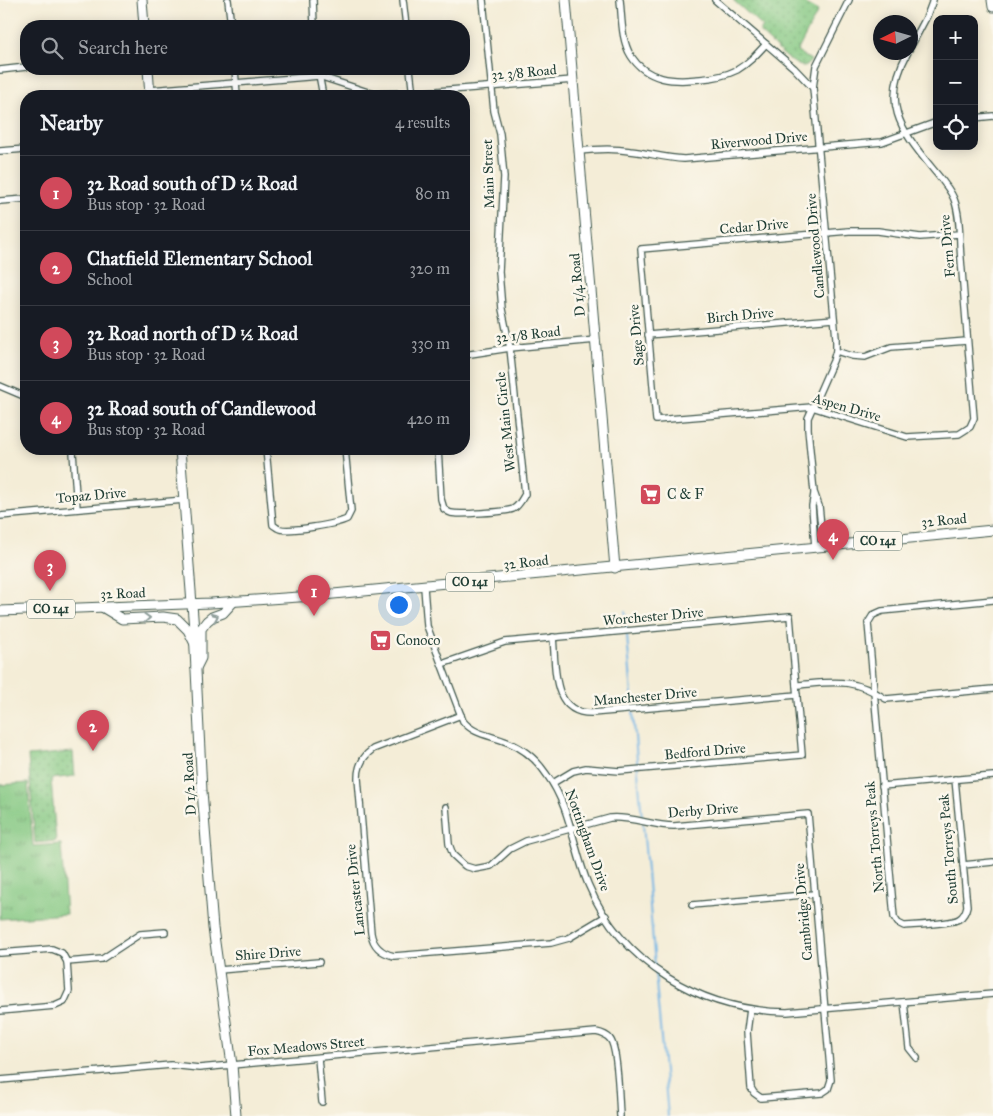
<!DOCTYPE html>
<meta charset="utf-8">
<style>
body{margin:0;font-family:"IM FELL Great Primer",serif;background:#242831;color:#f1f3f6}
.controls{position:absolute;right:15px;top:15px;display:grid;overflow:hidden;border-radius:10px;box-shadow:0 2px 12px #0003}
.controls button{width:45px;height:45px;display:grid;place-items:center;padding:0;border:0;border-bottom:1px solid #363941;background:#171b24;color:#f1f3f6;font:25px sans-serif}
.compass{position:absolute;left:873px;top:15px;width:45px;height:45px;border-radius:50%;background:#171b24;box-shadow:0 2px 12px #0003;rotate:265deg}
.you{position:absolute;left:398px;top:604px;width:18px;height:18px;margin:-12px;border:4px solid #fff;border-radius:50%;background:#1a73e8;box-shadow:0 0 0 8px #1a73e833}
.badge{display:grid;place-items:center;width:32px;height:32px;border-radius:50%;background:#d1495b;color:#fff;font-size:16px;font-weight:700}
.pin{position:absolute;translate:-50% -41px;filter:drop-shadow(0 1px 2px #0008)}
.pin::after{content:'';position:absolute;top:26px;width:18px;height:15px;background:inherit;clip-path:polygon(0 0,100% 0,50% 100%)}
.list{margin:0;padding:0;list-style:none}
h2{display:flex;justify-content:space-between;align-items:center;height:65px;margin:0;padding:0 20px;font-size:21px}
h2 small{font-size:16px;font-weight:400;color:#9ea1a6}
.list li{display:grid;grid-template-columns:32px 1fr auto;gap:15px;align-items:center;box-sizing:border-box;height:75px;padding:0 20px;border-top:1px solid #363941}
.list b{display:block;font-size:19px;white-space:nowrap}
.list p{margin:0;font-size:16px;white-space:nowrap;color:#9ea1a6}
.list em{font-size:16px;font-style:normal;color:#9ea1a6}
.icon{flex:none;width:28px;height:28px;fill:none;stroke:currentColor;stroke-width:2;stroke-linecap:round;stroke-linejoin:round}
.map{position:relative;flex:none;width:993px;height:1116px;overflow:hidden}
.search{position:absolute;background:#171b24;box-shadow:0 2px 12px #0003;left:20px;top:20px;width:450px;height:55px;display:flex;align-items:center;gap:12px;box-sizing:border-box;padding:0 18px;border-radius:20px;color:#9ea1a6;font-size:19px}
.panel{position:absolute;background:#171b24;box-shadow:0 2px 12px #0003;left:20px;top:90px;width:450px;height:365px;border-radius:20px}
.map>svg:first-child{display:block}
.grass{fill:url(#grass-tufts);stroke:#51825a}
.park{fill:url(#park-dots);stroke:#51825a}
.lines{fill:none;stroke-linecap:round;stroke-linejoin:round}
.stream{stroke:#6eb3e4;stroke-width:2}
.street-casing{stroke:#3f574c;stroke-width:8}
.secondary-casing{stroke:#3f574c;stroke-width:11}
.primary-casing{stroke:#3f574c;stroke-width:11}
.street{stroke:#fff;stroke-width:5.5}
.secondary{stroke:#fff;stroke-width:9}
.primary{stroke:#fff;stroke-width:9}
.oneway{stroke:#8f9e9a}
.labels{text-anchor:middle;stroke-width:5;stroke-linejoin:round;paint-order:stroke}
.shield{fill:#fbf7ec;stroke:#61756b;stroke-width:1}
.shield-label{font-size:12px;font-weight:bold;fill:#1f3d34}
.street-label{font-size:14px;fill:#1f3d34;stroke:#fbf7ec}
.poi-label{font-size:14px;fill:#1f3d34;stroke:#fbf7ec;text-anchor:start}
</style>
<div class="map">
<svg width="993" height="1116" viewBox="0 0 993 1116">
<defs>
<pattern id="grass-tufts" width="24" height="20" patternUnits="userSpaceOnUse" patternTransform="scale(1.25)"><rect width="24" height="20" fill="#83c781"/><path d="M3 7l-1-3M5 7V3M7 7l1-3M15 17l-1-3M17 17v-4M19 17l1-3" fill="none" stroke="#6ba36a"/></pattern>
<pattern id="park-dots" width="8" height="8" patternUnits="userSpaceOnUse" patternTransform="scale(1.25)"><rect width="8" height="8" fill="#83c781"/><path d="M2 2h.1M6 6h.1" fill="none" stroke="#6ba36a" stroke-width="1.8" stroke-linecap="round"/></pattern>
</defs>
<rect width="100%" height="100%" fill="#fbf7ec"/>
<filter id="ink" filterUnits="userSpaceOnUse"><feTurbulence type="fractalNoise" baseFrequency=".02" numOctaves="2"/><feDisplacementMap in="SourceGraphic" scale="10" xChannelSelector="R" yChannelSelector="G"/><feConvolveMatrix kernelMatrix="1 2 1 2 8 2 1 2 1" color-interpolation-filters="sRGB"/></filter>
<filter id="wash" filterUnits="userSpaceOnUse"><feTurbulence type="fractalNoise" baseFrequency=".0096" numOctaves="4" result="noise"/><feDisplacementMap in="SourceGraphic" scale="20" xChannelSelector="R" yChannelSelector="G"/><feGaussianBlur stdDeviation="1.12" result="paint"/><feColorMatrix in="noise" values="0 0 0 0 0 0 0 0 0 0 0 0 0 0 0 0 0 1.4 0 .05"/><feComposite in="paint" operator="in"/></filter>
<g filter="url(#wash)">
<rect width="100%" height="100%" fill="#f4edd7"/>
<path class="grass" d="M28,783l5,63 28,-2 5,70 -66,5v-134z"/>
<g class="park">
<path d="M733,0h72l-1,3 14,8 -21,41 14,8c-2,4 -5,7 -10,6 -12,-3 -32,-26 -42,-34l4,-5z"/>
<path d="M73,752l2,24 -24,3 5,62 -21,2 -7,-87z"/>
</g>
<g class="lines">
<g class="stream">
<path d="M625,612l8,95"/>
<path d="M633,712l9,107"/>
<path d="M643,824l12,142"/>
<path d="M655,971l13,145"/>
</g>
</g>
</g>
<g filter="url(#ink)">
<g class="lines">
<defs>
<g id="street">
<path d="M228,0l3,26"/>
<path d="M313,0l1,26"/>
<path d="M403,0l3,26"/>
<path d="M620,0c2,18 1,40 11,56 16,25 43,26 69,23 13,-1 25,-3 37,-9 12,-7 20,-16 29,-26"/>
<path d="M715,0l79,68 19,20"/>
<path d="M910,48l17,-32 6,-16"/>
<path d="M908,52c-27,50 -9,76 24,116 8,10 17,19 22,31 7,18 5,41 7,60 4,45 7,91 11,136l2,23 -4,9 -11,7 -52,3 -95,-30 -156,13 -15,-171 208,-18h29l42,6 39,-3"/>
<path d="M235,69l2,27"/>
<path d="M318,69l5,27"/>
<path d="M410,69l3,27"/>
<path d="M0,70l26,-3"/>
<path d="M150,90l169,-14 55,18 39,-1 160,-13"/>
<path d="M974,118l19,-2"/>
<path d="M0,151l26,-2"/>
<path d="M579,151c17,-2 34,-3 51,0 18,2 36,7 54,8l198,-17 55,-20"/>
<path d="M0,201l26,-2"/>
<path d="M648,335l186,-16"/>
<path d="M836,351l16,5 13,1 26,-10 76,-6"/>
<path d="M464,355l46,-7 86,-8"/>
<path d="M0,386l26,11"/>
<path d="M266,449l7,76c2,1 5,4 7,4 11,3 57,-5 67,-10l4,-8 -6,-62"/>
<path d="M438,449l3,50 3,10c2,1 4,3 7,4 8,2 54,-1 62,-4 6,-3 9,-10 12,-15l-15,-146 -8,-39 -3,-37 5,-95 -4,-43 -6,-23 -11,-111"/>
<path d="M73,452l4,57"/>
<path d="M814,494l-2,12 3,41"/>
<path d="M0,516l184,-16"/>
<path d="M823,546l-4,-40 -5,-14 -6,-63v-11l25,-57 3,-10v-13l-23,-250 3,-22 33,-66"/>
<path d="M424,587l3,39 36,95c11,14 28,14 44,21 16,6 30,18 40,33 24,33 26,73 41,109 34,81 114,127 199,128l206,-18"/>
<path d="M553,637c3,30 -2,77 39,76l205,-18"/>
<path d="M442,664l63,-22 285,-26 12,139 -183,16 -33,-3 -13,3 -20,12"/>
<path d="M796,685c38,-3 56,-8 90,14l107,-10"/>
<path d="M461,715l-88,34c-10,7 -15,17 -15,29l13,155c2,13 10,20 23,23l157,-13 18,-5 37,-22"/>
<path d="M955,779l12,127c-1,5 -3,10 -8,13 -8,5 -43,6 -55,7l-6,-3 -4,-6 -26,-294 5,-8 9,-4 111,-11"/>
<path d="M882,786l111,-10"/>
<path d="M446,807l3,37 4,11 12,11 10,3 16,-3 19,-17 16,-8 84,-23c22,-2 42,8 64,8l134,-12 23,266 -3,9 -6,4 -61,5 -7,-5 -3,-5 -4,-56 3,-23"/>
<path d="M963,865l30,-3"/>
<path d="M692,905l122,-11"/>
<path d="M0,953l52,-4 10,4 5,9 2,29 -5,11 -9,4 -55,5"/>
<path d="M67,962l35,-3 38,-25 25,-2"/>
<path d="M219,970l100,-8"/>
<path d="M904,1002l5,46 8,10"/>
<path d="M318,1058l4,44"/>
<path d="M0,1080l171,-15 28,3 397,-36c5,1 11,3 14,7 8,9 9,63 10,77"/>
</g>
<g id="secondary">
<path d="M142,0l2,26"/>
<path d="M566,0l49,568"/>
<path d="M992,0l1,7"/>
<path d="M148,69l2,27"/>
<path d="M180,449l14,181 8,161 11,137 19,137 4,51"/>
</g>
<g id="primary">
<path d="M102,607l20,12 41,-2 14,2 11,11 7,14"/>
<path d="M0,611l211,-8 102,-7 680,-66"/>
<path d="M196,668l5,-10v-29l6,-8 5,-4 11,-4 11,-12"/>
</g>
</defs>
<use href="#street" class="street-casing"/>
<use href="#secondary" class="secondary-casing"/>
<use href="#primary" class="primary-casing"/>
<use href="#street" class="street"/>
<use href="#secondary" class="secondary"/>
<use href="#primary" class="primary"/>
</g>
<defs><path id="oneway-chevron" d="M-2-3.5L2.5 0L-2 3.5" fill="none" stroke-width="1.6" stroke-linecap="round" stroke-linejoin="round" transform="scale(1.25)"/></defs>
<g class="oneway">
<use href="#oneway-chevron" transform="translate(215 617) rotate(-23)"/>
<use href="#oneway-chevron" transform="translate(147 618) rotate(-3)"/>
</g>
</g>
<defs>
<symbol id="supermarket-square" viewBox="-11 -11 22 22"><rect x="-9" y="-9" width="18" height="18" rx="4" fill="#d1495b" stroke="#fbf7ec"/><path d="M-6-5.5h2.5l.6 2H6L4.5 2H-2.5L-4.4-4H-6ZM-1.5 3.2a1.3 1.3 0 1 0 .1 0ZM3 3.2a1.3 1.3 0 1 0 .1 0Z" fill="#fff"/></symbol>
</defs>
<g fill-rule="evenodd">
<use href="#supermarket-square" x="638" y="482" width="25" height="25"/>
<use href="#supermarket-square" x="368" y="628" width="25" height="25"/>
</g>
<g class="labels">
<g class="shield">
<rect x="854" y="531.5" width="48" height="19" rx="4"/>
<rect x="446" y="572.5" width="48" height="19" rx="4"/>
<rect x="27" y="599.5" width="48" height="19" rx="4"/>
</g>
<g class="shield-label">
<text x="878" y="545">CO 141</text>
<text x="470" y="586">CO 141</text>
<text x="51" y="613">CO 141</text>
</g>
<g class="street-label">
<text transform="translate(524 72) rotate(-5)" y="5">32 3/8 Road</text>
<text transform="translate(759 140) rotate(-5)" y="5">Riverwood Drive</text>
<text transform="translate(488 174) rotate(-92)" y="5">Main Street</text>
<text transform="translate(754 226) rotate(-5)" y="5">Cedar Drive</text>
<text transform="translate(815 246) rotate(-95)" y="5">Candlewood Drive</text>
<text transform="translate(947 246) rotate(-95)" y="5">Fern Drive</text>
<text transform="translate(577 285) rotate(-95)" y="5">D 1/4 Road</text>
<text transform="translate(740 315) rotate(-5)" y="5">Birch Drive</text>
<text transform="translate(528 334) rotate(-6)" y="5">32 1/8 Road</text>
<text transform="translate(636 335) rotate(-95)" y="5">Sage Drive</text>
<text transform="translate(847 407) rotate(16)" y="5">Aspen Drive</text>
<text transform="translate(505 422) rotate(-96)" y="5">West Main Circle</text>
<text transform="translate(91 495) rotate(-5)" y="5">Topaz Drive</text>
<text transform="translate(944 520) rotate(-5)" y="5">32 Road</text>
<text transform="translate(526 562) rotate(-6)" y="5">32 Road</text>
<text transform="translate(123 593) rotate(-2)" y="5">32 Road</text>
<text transform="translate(653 616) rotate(-5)" y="5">Worchester Drive</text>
<text transform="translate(645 696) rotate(-5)" y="5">Manchester Drive</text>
<text transform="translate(705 751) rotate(-5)" y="5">Bedford Drive</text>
<text transform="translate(189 784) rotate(-93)" y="5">D 1/2 Road</text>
<text transform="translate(703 810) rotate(-4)" y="5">Derby Drive</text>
<text transform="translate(874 837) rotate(-95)" y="5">North Torreys Peak</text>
<text transform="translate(588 840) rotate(70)" y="5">Nottingham Drive</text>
<text transform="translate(948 849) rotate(-95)" y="5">South Torreys Peak</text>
<text transform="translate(355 890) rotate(-96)" y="5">Lancaster Drive</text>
<text transform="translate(803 912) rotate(-95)" y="5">Cambridge Drive</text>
<text transform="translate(268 953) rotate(-4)" y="5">Shire Drive</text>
<text transform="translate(306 1046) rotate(-5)" y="5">Fox Meadows Street</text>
</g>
<g class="poi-label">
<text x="667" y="499">C &amp; F</text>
<text x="396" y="645">Conoco</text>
</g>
</g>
</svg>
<div class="controls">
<button>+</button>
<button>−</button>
<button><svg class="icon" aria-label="locate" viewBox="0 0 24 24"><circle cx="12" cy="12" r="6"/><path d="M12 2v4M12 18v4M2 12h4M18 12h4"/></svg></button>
</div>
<svg class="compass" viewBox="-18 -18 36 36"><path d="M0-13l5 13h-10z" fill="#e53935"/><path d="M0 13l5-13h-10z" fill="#9ea1a6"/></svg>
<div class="you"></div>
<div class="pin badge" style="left:314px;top:616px">1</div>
<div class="pin badge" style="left:93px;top:751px">2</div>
<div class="pin badge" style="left:50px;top:591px">3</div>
<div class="pin badge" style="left:833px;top:560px">4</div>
<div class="search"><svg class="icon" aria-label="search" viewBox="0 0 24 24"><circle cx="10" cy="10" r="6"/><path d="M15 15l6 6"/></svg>Search here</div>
<section class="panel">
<h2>Nearby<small>4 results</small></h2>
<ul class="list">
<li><span class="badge">1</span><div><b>32 Road south of D ½ Road</b><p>Bus stop · 32 Road</p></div><em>80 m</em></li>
<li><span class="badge">2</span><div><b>Chatfield Elementary School</b><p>School</p></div><em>320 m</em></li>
<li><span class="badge">3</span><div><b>32 Road north of D ½ Road</b><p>Bus stop · 32 Road</p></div><em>330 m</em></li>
<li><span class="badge">4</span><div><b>32 Road south of Candlewood</b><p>Bus stop · 32 Road</p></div><em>420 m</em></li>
</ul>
</section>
</div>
